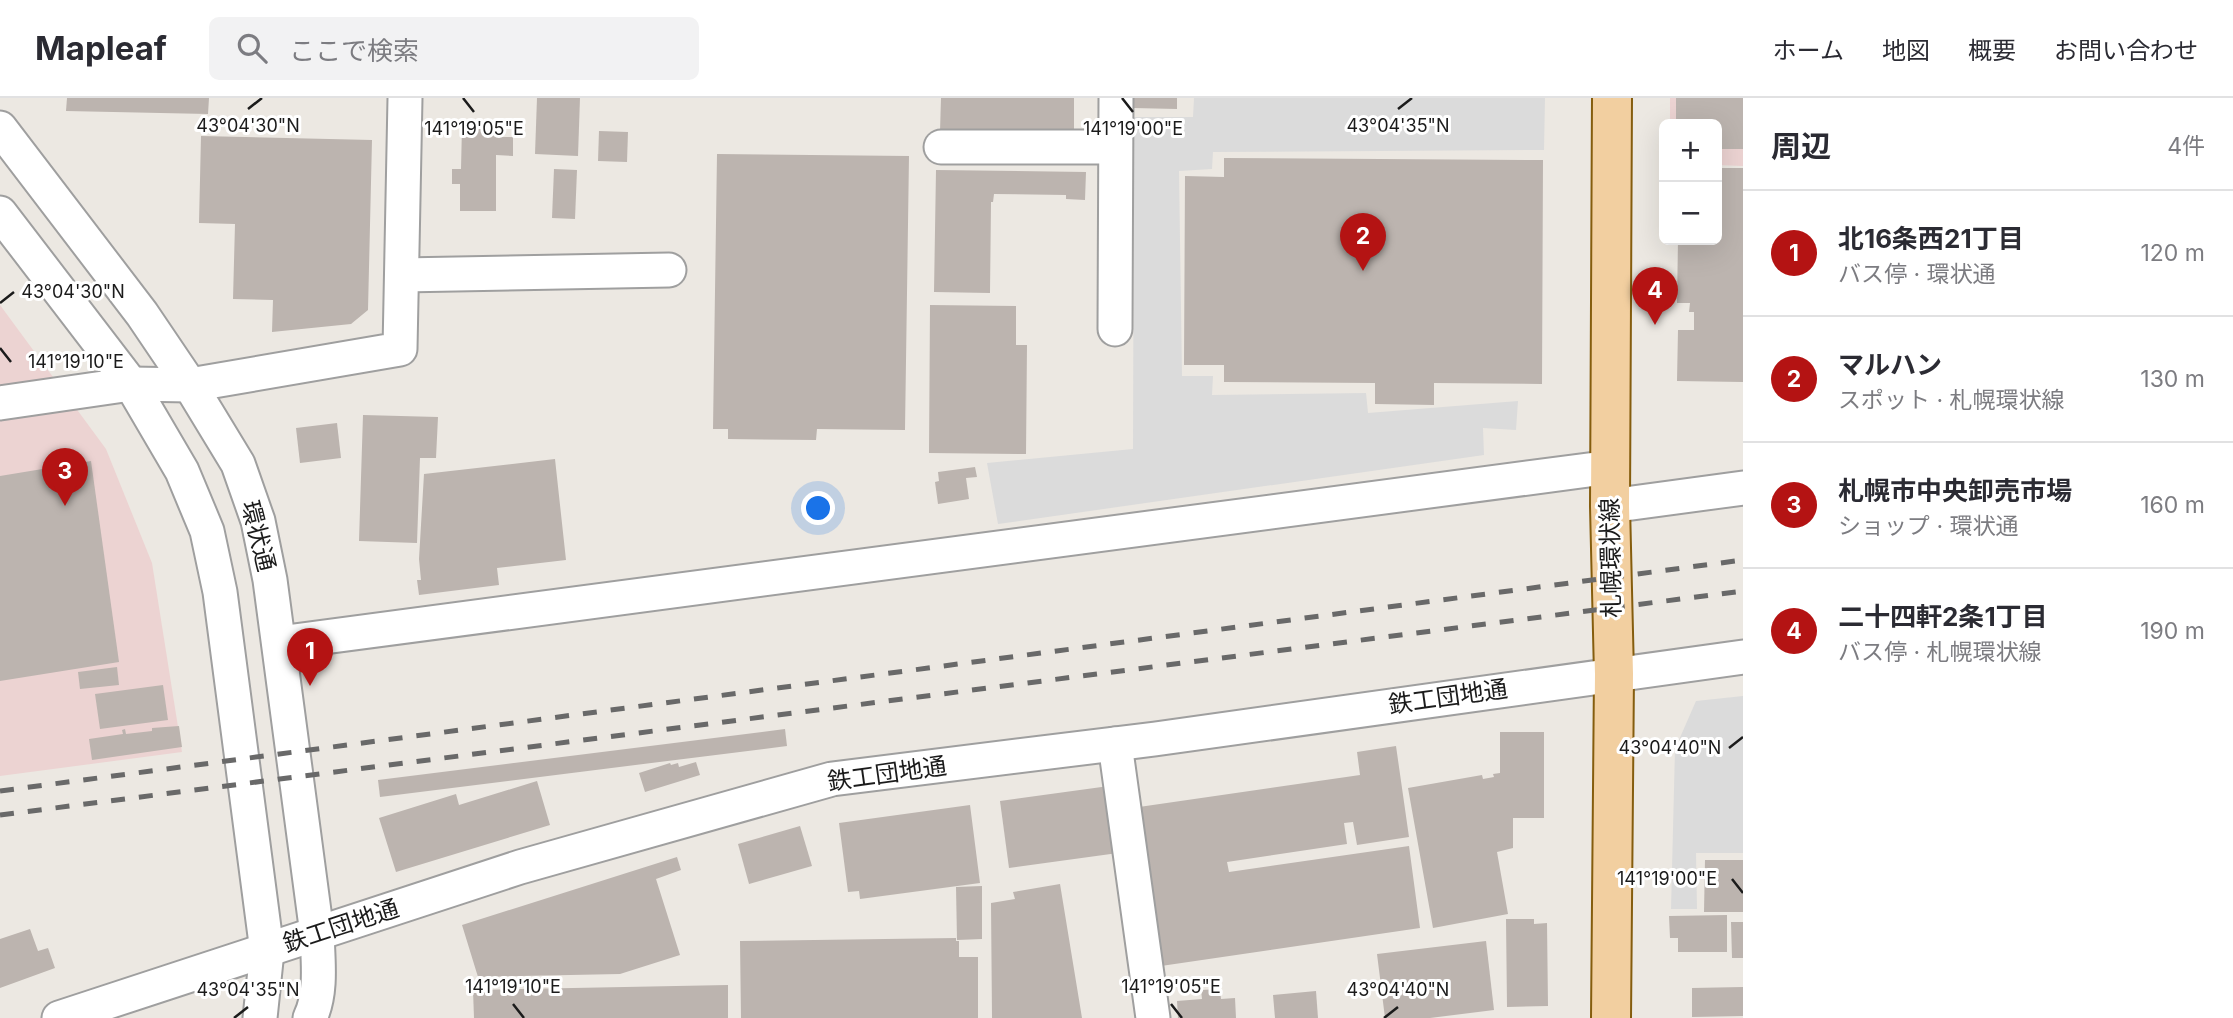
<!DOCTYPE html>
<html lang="ja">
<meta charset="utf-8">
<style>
body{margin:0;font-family:Inter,"Noto Sans JP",sans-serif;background:#f2f2f3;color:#2b2b33}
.controls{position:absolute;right:21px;top:21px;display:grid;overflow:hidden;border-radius:10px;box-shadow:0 7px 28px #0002}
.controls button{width:63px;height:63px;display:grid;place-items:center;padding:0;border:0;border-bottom:2px solid #e1e1e2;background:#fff;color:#2b2b33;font:35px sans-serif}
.you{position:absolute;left:819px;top:411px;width:24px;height:24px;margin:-18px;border:5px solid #fff;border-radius:50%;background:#1a73e8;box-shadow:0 0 0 10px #1a73e833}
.badge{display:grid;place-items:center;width:46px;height:46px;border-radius:50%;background:#b41313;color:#fff;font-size:23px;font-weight:700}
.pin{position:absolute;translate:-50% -58px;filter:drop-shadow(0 2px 4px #0008)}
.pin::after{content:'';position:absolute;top:37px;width:24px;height:21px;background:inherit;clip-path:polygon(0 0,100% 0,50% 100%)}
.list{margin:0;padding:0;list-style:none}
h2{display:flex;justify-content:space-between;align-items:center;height:91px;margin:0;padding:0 28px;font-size:30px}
h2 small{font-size:23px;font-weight:400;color:#7c7c81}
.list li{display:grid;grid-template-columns:46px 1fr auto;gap:21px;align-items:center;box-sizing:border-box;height:126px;padding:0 28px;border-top:2px solid #e1e1e2}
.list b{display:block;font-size:26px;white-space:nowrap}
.list p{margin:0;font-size:23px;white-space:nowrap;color:#7c7c81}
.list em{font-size:23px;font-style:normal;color:#7c7c81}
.icon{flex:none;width:38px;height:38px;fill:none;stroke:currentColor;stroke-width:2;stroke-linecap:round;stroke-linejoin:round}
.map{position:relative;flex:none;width:1743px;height:920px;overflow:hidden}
header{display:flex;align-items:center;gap:42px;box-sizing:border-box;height:98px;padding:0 35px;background:#fff;border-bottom:2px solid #e1e1e2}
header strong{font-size:33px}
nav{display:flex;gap:38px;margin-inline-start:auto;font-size:24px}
.search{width:490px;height:63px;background:#f2f2f3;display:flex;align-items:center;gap:18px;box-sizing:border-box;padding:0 24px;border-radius:10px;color:#7c7c81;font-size:26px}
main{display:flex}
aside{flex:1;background:#fff}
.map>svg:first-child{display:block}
.commercial{fill:#ecd3d2}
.parking{fill:#dbdbdb}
.building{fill:#bcb4af}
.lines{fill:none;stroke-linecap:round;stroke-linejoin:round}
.minor-casing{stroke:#9f9f9f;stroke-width:37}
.major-casing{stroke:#855d0e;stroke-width:42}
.minor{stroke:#fff;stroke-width:33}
.major{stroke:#f2cfa0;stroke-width:38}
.rail{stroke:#696969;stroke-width:5;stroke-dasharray:14 14;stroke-linecap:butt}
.ticks{fill:none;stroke:#1b1b1b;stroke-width:2.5}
.labels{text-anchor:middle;stroke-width:6;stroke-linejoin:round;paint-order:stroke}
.street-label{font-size:24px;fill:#1b1b1b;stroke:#fff}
.ticks-label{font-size:18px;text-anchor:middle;fill:#1b1b1b;stroke:#fff;stroke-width:6;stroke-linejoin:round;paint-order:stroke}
</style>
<header>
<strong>Mapleaf</strong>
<div class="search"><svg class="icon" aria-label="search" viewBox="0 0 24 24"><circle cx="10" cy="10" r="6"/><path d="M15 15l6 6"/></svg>ここで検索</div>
<nav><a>ホーム</a><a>地図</a><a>概要</a><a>お問い合わせ</a></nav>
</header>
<main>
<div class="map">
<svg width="1743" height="920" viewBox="0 0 1743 920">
<rect width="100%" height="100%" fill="#ece8e2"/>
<g class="commercial">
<path d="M1670,0h73v68l-26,-1v-41h-47z"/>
<path d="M0,207l106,144 46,114 30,189 -182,24z"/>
</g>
<g class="parking">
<path d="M1194,0h351l-1,52 -331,2 -1,17 -33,2 3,205h31l-1,19 154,-2 2,20 150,-12 -2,29 -33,-2 1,27 -486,69 -11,-61 146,-14 1,-332h59z"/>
<path d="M1743,598v157h-47l1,56h-26l4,-160 21,-48z"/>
</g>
<g class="building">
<path d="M67,0h142l-1,16 -142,-3z"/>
<path d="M537,0h43l-2,58 -43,-2z"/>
<path d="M941,0h133v40l-134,-6z"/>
<path d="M1133,0h44v11l-44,-1z"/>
<path d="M1676,0h67v51h-26v-25h-41z"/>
<path d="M462,28h35v11h16v19l-17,-1v56h-36v-27h-8v-15h9z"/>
<path d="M599,33l29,1 -1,30 -29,-1z"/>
<path d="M201,38l171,4 -4,170 -17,14 -79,8 1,-32 -40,-1 2,-75 -36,-1z"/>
<path d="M717,56l192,2 -4,274 -88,-1 -1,11 -88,-1v-10h-15z"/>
<path d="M1224,60l319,2 -1,224 -108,-1v22l-59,-1v-21l-151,-1v-17h-40l1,-189 39,1z"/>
<path d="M1717,70h26v214l-66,-1 1,-51h16v-18h-5l1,-9h-13l1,-63h39z"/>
<path d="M554,71l23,1 -2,49 -23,-1z"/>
<path d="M936,72l150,2 -1,28 -19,-1v-4l-72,-1 -1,8h-2l-1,91 -56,-1z"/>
<path d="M930,207l86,1v39h11l-1,109 -97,-1z"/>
<path d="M363,317l75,2 -2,41h-16l-3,85 -58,-2z"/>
<path d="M337,325l4,35 -41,5 -4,-35z"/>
<path d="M555,361l11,101 -69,8 2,17 -80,10 -2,-15h4l-2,-21 5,-85z"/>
<path d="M91,363l28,201 -119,19v-205z"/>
<path d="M975,369l2,10 -11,1 3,21 -31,5 -3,-22 4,-1 -1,-9z"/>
<path d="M117,569l2,18 -39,4 -2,-17z"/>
<path d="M163,587l5,35 -68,9 -5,-35z"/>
<path d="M179,628l3,21 -90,13 -3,-21 34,-5 -1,-4 3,-1 1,5 26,-3v-3z"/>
<path d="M785,631l2,17 -407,51 -2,-17z"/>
<path d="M1500,634h44v86h-31v30l-16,4 11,62 -75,14 -25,-140 74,-13 1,4 11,-2 -1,-3 7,-1z"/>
<path d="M1396,648l13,91 -52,8 -4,-23 -9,1 3,21 -120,18 2,10 180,-26 11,82 -259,38 -22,-159 221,-32 -3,-23z"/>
<path d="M696,664l4,13 -55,17 -6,-19 31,-10 1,2 7,-2 1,4z"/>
<path d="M537,683l13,44 -154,47 -17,-54 77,-24 3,11z"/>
<path d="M1109,688l9,67 -109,15 -9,-67z"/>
<path d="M970,707l10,78 -120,16 -1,-8 -11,1 -9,-69z"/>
<path d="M800,728l12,40 -63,18 -11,-40z"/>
<path d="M677,759l4,13 -25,9 24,76 -60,19 -142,3 -16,-52z"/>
<path d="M1705,762h38v52h-39z"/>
<path d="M1060,786l22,134h-90l-1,-115 24,-4 -2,-7z"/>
<path d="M982,788v53l-25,1 -1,-53z"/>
<path d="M1727,817v37h-49v-14h-8l-1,-22z"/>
<path d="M1506,821h28v5l13,-1 1,83 -41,1z"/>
<path d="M1731,824h12v36h-11z"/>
<path d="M30,831l8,22 10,-3 7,20 -55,20v-49z"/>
<path d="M956,840v3h3v16h19v61h-237l-1,-77z"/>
<path d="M1486,843l8,69 -64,8h-45l-8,-64z"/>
<path d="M728,887v33h-254l-1,-28z"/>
<path d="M1743,889v29l-51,1v-29z"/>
<path d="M1220,891l1,10 14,-1 1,20h-58l-1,-17 25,-2 -1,-9z"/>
<path d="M1316,893l2,27h-43l-2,-23z"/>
</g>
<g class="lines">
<defs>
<g id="minor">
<path d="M0,30l142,186 48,71 48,79 20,57 12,59 47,354c1,27 5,59 -7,84"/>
<path d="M941,49h174"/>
<path d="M0,115l131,171 51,87 25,60 13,61 47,359 -7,67"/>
<path d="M402,177l267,-5"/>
<path d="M1115,231l1,-231"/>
<path d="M0,305l131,-19 59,1 210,-36 5,-251"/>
<path d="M1610,408l133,-18"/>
<path d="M279,545l1332,-176"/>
<path d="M1115,646l38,274"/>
<path d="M59,920l461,-151 312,-88 323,-40 588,-82"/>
</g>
<path id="major" d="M1611,920l3,-344 -4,-168 2,-408"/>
</defs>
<use href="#minor" class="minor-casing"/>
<use href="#major" class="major-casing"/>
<use href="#minor" class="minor"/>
<use href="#major" class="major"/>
<g class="rail">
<path d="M0,693l1743,-231"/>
<path d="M0,717l1743,-224"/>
</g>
</g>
<path class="ticks" d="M463,0l11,14M1122,0l11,14M248,11l14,-11M1398,11l14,-11M0,205l14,-11M0,250l11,14M1729,650l14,-11M1732,781l11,14M513,906l11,14M1171,906l11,14M234,920l14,-11M1384,920l14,-11"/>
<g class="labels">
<g class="street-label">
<text transform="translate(258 438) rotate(76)" y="8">環状通</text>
<text transform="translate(1611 460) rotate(-91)" y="8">札幌環状線</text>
<text transform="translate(1448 599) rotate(-8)" y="8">鉄工団地通</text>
<text transform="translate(887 676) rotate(-8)" y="8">鉄工団地通</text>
<text transform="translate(341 828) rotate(-18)" y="8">鉄工団地通</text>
</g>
</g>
<g class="ticks-label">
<text x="248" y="34">43°04'30"N</text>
<text x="1398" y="34">43°04'35"N</text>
<text x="474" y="37">141°19'05"E</text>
<text x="1133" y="37">141°19'00"E</text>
<text x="73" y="200">43°04'30"N</text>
<text x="76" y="270">141°19'10"E</text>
<text x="1670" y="656">43°04'40"N</text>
<text x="1667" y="787">141°19'00"E</text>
<text x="513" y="895">141°19'10"E</text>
<text x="1171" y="895">141°19'05"E</text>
<text x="248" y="898">43°04'35"N</text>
<text x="1398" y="898">43°04'40"N</text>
</g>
</svg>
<div class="controls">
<button>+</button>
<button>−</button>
</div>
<div class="you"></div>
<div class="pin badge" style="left:310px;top:588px">1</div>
<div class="pin badge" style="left:1363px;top:173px">2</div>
<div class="pin badge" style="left:65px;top:408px">3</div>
<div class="pin badge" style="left:1655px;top:227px">4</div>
</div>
<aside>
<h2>周辺<small>4件</small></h2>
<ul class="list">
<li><span class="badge">1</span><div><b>北16条西21丁目</b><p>バス停 · 環状通</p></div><em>120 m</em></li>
<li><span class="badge">2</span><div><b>マルハン</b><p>スポット · 札幌環状線</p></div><em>130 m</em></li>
<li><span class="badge">3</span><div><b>札幌市中央卸売市場</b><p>ショップ · 環状通</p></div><em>160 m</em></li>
<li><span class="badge">4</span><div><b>二十四軒2条1丁目</b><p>バス停 · 札幌環状線</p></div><em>190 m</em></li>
</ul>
</aside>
</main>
